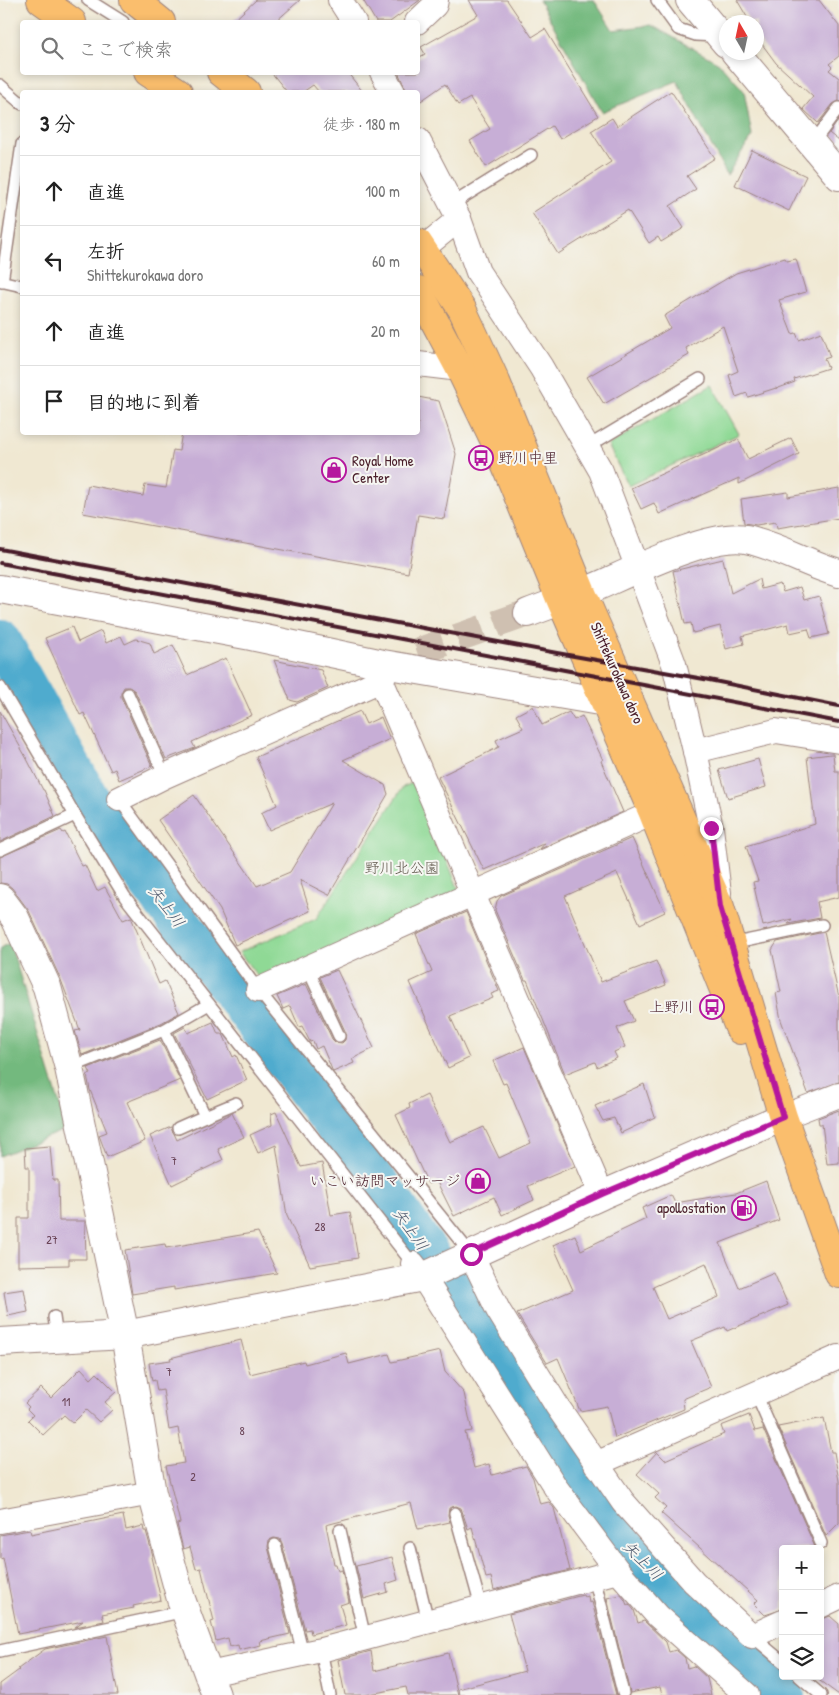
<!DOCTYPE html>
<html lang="ja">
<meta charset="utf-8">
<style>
body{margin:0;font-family:"Patrick Hand","Klee One",sans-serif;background:#f2f2f2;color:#222}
.controls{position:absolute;right:15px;bottom:15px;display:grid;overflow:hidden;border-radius:5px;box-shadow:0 2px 8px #0003}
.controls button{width:45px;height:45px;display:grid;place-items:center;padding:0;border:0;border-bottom:1px solid #e0e0e0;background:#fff;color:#222;font:25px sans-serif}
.compass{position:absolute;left:719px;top:15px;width:45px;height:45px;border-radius:50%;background:#fff;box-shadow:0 2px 8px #0003;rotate:351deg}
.stop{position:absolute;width:15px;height:15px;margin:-11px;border:4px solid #b5179e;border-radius:50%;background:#fff}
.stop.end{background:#b5179e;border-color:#fff;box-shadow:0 1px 5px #0008}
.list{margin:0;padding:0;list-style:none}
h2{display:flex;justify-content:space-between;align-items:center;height:65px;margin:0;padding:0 20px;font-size:21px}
h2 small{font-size:16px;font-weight:400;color:#767676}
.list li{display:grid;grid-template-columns:32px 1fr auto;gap:15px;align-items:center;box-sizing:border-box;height:70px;padding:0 20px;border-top:1px solid #e0e0e0}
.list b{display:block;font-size:19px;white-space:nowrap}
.list p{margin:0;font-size:16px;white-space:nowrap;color:#767676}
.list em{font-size:16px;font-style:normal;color:#767676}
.icon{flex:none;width:28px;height:28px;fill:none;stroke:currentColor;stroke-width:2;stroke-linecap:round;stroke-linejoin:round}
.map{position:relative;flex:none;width:839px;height:1695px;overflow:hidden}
.search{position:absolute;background:#fff;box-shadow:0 2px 8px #0003;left:20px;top:20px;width:400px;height:55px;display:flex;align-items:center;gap:12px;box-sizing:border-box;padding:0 18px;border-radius:5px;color:#767676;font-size:19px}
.panel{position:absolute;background:#fff;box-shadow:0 2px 8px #0003;left:20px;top:90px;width:400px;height:345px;border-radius:5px}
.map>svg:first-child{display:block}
.green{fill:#8fd995;stroke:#6c7c60}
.forest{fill:#73b97e;stroke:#5e6c54}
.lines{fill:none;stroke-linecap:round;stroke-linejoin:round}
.river{stroke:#50abce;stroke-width:42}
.building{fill:#c7aed6;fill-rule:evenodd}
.tertiary-tunnel{stroke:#cfc0b1;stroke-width:28;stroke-dasharray:28 14;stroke-linecap:butt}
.service-casing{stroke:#9d847e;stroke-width:14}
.minor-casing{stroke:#9d847e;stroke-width:26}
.tertiary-casing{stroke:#9d847e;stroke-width:30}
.primary-casing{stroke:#9d847e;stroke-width:30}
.service{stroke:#fff;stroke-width:11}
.minor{stroke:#fff;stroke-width:24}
.tertiary{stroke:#fff;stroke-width:28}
.primary{stroke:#fabe6d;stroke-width:28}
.rail{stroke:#4a1f2b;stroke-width:4}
.route{stroke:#b5179e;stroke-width:6}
.labels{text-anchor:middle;stroke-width:4;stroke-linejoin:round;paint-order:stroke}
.number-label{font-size:12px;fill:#694356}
.poi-label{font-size:15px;fill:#4a1f2b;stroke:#f6f6f2;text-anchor:end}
.street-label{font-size:15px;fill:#4a1f2b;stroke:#f6f6f2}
.park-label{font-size:15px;fill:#5f574b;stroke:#f6f6f2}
.water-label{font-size:16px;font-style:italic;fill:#4c576c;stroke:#f6f6f2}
</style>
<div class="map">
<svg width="839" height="1695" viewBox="0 0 839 1695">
<rect width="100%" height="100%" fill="#f6f6f2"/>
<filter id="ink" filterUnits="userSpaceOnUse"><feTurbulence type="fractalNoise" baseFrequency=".02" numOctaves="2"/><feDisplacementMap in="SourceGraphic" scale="10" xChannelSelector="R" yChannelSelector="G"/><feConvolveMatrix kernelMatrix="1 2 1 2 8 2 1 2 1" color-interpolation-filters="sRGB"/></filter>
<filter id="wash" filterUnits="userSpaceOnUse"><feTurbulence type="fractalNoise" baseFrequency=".0096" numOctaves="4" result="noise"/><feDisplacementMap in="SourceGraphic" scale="20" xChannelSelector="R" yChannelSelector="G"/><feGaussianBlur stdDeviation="1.12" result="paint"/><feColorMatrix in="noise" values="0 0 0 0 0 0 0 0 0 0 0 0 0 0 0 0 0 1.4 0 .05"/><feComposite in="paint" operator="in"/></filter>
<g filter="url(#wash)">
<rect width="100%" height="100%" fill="#f0e8d2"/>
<g class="green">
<path d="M712,385l27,49 -111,52 -20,-41z"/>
<path d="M415,782l44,108 -198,91 -22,-29 77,-33 87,-132z"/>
</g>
<g class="forest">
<path d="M539,0h55l19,30 38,-5 68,38 25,28 8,45 -25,39 -50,-94 -75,31z"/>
<path d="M10,943l57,186 -67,27v-208z"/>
</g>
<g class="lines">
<path class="river" d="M0,640l97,174 296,389 65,93 124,191 43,58 134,129 25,21"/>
</g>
<g id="blocks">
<g class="building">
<path d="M256,0h44l-25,22h-43z"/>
<path d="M363,0h57l-30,22h-14z"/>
<path d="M469,0h38l25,37 13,-8 53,87 -38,23 -8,-13 -66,41 -16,-26 20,-12 -20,-31 -12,7 -13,-21 -27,19v-11h-11l-9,-20h20v-14l7,-4 -4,-7 57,-32z"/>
<path d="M737,0h82l20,26v30l-10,8 3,3 -3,3 10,8v23l-6,3 -15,19 -15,-14 10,-12 -37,-34 -20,-27v-14h-6z"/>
<path d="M271,72h76l16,20h-44l-6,-7 -10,7h-16z"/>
<path d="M671,91l44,67 -28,18 9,13 -26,17 14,22 -23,14 -3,-5 -9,6 -21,-33 -70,44 -26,-41 79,-51 -20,-31 21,-13 5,8z"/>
<path d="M839,120v21l-10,-8z"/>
<path d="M752,150l54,26 -17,35 -54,-26z"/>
<path d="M785,258l2,3 9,-2 10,33 -27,8 13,34 4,-1 3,7 22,-8 9,25 -6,2 4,9 -34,11 1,3 -19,7v-1l-28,9 -1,-4 -11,4 -7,-22 9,-4 -15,-45 -37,22 3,7 -85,49 -17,-27 83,-49 -6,-12 72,-43z"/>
<path d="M418,397l21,4 17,53 -12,65 -26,-4 -10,58 -325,-60 5,-28 55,11 2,-11 21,3 7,-38 6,1 3,-19h236z"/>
<path d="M791,438l8,16 -60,30v-6l-80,36 -5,-11 -13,6 -10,-21 107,-49 10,20z"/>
<path d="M839,488v30l-62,10 -1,-6 -20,3 -12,-2 -3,-24 47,-7v5z"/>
<path d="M723,559l8,34 28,-14 2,10 19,-5 3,8 17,-5 4,13 15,-4 10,38 -18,4 -3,-9 -18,4 -2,-9 -46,12 2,8 -18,5 -6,-23 -27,7 -2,-10 -6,1 -12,-53z"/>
<path d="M72,627l6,15 23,-11 5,12 15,-7 4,8 11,-5 14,4 4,11 19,-9 14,30 39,-17 26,57 -60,27 3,6 -29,11 -31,-68 -6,-4h-5l-3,6v4l31,69 -33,14 -4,-11 -4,2 -27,-58 -4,2 -35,-77z"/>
<path d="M274,660l47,10 7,18 -31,14 -7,-2z"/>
<path d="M533,706l9,19 27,-13 5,8 8,-4 21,44 -2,1 22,51 -83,37 5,-6 -61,27 -46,-93 61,-30 -3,-7 27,-12 -7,-13z"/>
<path d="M0,711l27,48 16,31h1l11,26 -55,26z"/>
<path d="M360,711l6,13 15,-7 9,22 -47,21 42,25 3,9 -59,101 -29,-15 10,31 -75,34 -15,-35 -62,-90 36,-25 63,91 33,-14 42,-69 -63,27 -8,-17 16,-8 -21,-48z"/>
<path d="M831,754h2l2,17h4v126l-22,5 3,16 -32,6 4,-5 -29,7 -10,-44 5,-1 -12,-35 69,-22 -8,-67z"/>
<path d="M758,759l8,28 -38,11 -9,-28z"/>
<path d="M61,830l2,3 2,-1 17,34 3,-1 12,26 8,-4 18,33 8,-3 28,67 6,-3 14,32 -18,10 -79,32 -7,-24 5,-1 -19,-50 -32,-69 -17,-23 -5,-4 -7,-1v-26z"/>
<path d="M632,838l33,74 -25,12 -23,-51 -52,23 36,86 55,-21 10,24 -41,16 9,20 -17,7 8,19 -11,5 3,6 -20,9 -2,-5 -30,12 -38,-94h-2l-30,-70 2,-9 4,-5z"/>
<path d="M466,912l33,79 -8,3 2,4 -43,18 19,42 -21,10 -38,-86 22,-10 -16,-38z"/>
<path d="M824,932l15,65v85l-31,11 -27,-73 -5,-27 5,-1 -9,-42 5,-8z"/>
<path d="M337,970l37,78 -22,11 2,4 -21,9 -11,-26 -6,3 -3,-8 -3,1 -8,-16 -3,1 -9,-21 -7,3 -6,-13 29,-12 26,55 3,3 7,1 3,-3 1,-7 -26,-56z"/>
<path d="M213,1022l5,12h5l10,23 3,-2 11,25 -40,19 -33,-66 11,-6 3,6z"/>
<path d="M160,1040l20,40 -53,22 18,39 -38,16 -8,-22 8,-3 -17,-42 -3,-15 4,-1 -3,-6z"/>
<path d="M524,1047l51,119 -47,20 6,14 -32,15 -8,-18 -40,19 -18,-36 -8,4 -32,-69 14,-7 -1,-4 18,-9 23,47 34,-15 15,31 32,-15 -25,-60 -3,1 -10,-23z"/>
<path d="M644,1084l11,33 -34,16 -7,-15 -11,3 -8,-15z"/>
<path d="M839,1110v53l-12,1 -5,-40h-3l-1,-6z"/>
<path d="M276,1112l25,55 21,-4 9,52 19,-3 8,46 -48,8 -23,-50 -11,-71 -18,8 -8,-18 22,-10 -1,-11z"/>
<path d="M232,1113l12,24 -26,12 5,11 -51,25 -22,-49 21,-9 6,13z"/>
<path d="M50,1146l3,34h5l1,41h26l1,38h-17v6l-51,1v-48h11v-51h-3l-1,-19z"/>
<path d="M766,1181l13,39 -59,23 19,45 35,-15 14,32 -61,26 -2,-4 -34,14 20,46 -28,12 1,10 -69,29 -8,-32 -27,5 -22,-53 -11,5 -30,-49 56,-24 -20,-45 22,-10 6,15 65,-31 -4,-11 29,-13 4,8 61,-10zM706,1263l13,34 -52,22 -14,-32z"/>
<path d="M258,1232l19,41 -103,17v-3l-42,7 -7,-44 40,-6 1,4z"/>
<path d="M24,1289l4,23 -20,4 -4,-24z"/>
<path d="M241,1340l9,34 54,-13 1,3 41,-11 3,11 40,-10 3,8 48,-11 5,21 19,21 8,38 -7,1 9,36 15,-4 3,11 34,-9 7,12 7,26 9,-2 5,6 16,62 -76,20 -3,-13 -5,1 -14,-51 -4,2 -7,-21 -5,-2 -7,2 -1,7 2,7 -32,7 -7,-26 -85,22 8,39h2l2,7 4,-1 7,32 -9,3 6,20 -35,9 -1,-5 -5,1 -23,-87 -2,-4 -6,-1 -5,2 -1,7 22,87 -30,7 1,4 -22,5 -1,-5 -8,2 -2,-9 -12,3 -5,-19 3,-1 -13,-53 -5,1 -6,-22 -7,2 -6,-25 3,-1 -14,-57 18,-3 -6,-35 -9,2 -6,-40 -6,1 -2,-11 -3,1 -3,-18 22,-3 -1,-2z"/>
<path d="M81,1368l10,11 6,-6 19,19 -11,10 7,8 -13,12 -13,-12 -13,13 -9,-8 -21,20 -15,-15 5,-5 -6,-6 2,-2 -4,-4 16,-15 10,10z"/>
<path d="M749,1415l6,16 8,-2 52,118 -32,2v60l-18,6 -11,-11 4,-4 -97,-87 5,-5 -11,-10 4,-4 -22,-20 20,-22 8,8 59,-26 -3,-8z"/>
<path d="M824,1418l7,34h3l5,29v42l-13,13 -48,-109z"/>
<path d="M123,1515l3,15 17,-4 1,5h2l7,25 -2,1 10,43 -28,6 1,2 -32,6 2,7 -29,6 8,-6 -65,13 -15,-76 -3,1v-24l30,-5 1,4z"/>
<path d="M392,1557l6,23 -12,4 2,8 -24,7 -8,-33z"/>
<path d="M583,1595l1,2 4,-1 1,7 3,-1 24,93h-157l-1,-6 67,-18 -16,-57z"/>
<path d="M621,1595l4,5 2,5 2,-1 5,6 4,13 6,-2 22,21 3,10 7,-2 9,8 2,10 7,-2 13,12 4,17h-49l-2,-8 -30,6 -23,-95z"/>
<path d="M830,1616l9,8v71l-19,-14v-61z"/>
<path d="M107,1636l11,59h-118v-11l19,-14 -1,-1 27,-20z"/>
<path d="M371,1651l3,20 74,-18 10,42h-50l-2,-8 -41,8h-20l-7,-35z"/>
</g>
</g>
</g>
<g filter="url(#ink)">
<use href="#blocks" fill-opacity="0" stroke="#9d847e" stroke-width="1"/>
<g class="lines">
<path class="tertiary-tunnel" d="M417,652l111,-39"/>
<defs>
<g id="service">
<path d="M88,0l35,22"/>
<path d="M657,0l21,29 18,6 21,1"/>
<path d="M0,85l22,19"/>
<path d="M812,144l27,-36"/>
<path d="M452,204l79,-49"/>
<path d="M0,281l22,5"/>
<path d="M2,282l20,-138"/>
<path d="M587,447l113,-68"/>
<path d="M0,687l75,128 50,82 288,367"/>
<path d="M128,694l37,82"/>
<path d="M119,799l139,191 213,264"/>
<path d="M0,850l75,-35"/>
<path d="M731,944l91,-19"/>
<path d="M307,967l32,69"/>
<path d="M164,1030l41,86 -27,12"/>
<path d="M69,1068l95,-38 45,-26"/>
<path d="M205,1116l31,-13"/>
<path d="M54,1317l3,21"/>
<path d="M756,1394l65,149"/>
<path d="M455,1513l26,94"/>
<path d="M340,1530l25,108"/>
<path d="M275,1545l28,108"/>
<path d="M410,1548l18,73"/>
<path d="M594,1577l29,116"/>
<path d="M752,1636l31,26"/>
<path d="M321,1650l9,45"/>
<path d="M0,1651l185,-40"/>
<path d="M799,1676l22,19"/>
</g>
<g id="minor">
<path d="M340,0l14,22"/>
<path d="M417,22l18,-17 1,-5"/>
<path d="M382,72l11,20"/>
<path d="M418,140l41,79 19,53 63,95 60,104 73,193 21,87 16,77 8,65"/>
<path d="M422,249l37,-30"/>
<path d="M418,364l42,5"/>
<path d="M383,664l-2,16 221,515"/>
<path d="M695,751l81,-20 63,10"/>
<path d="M119,799l46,-23 216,-96"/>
<path d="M258,990l395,-177"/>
<path d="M783,1117l56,-22"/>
<path d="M471,1254l27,56 59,96 66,96 71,80 58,54 31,-14"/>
<path d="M413,1264l10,13 133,211 62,83 40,45 89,79"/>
<path d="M596,1464l243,-107"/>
<path d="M0,1521l152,-28"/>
<path d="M820,1606l19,-9"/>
<path d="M209,1674l112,-24 297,-79"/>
</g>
<g id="tertiary">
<path d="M690,0l36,43"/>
<path d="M735,52l104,124"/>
<path d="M0,589l251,47 132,28 222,38"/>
<path d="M528,613c18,-7 36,-13 54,-20 39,-16 125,-61 164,-54 33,7 61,25 93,34"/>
<path d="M0,898l15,20 32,69 22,81 56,267 27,158 29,106 35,96"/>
<path d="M0,1342l125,-7 298,-58 179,-82 181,-78"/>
</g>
<g id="primary">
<path d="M41,0l31,22"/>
<path d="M134,0l27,22"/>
<path d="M148,72l30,20"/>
<path d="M221,72l25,20"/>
<path d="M418,243l44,66 34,73 86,211 138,314 63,210 56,157"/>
<path d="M418,290l42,79 41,85 60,147 92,212 87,217"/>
</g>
</defs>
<use href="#service" class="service-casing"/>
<use href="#minor" class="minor-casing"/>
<use href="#tertiary" class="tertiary-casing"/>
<use href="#primary" class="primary-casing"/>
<use href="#service" class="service"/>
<use href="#minor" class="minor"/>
<use href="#tertiary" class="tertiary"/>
<use href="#primary" class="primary"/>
<g class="rail">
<path d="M0,549l557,104 147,26 135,27"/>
<path d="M0,563l839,159"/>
</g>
</g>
</g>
<g class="lines" filter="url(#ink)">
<path class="route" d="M471,1254l131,-60 181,-77 -63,-210 -9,-79"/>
</g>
<defs>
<symbol id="bus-ring" viewBox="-11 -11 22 22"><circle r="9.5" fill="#f6f6f2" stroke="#b5179e" stroke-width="1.5"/><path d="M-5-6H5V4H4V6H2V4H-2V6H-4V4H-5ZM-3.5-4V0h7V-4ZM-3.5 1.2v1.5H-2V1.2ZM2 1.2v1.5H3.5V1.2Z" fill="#b5179e"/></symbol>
<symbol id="shop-ring" viewBox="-11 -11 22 22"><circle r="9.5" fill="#f6f6f2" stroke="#b5179e" stroke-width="1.5"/><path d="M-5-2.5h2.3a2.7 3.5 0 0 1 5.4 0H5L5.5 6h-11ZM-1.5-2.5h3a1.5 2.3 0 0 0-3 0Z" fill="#b5179e"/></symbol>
<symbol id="fuel-ring" viewBox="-11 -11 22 22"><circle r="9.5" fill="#f6f6f2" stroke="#b5179e" stroke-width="1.5"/><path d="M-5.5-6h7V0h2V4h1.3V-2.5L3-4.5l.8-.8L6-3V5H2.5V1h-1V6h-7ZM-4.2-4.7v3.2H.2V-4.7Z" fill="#b5179e"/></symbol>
</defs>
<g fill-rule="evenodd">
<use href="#bus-ring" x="467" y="444" width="28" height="28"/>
<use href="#shop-ring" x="320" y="456" width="28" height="28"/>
<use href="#bus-ring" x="698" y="993" width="28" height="28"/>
<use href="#shop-ring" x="464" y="1167" width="28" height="28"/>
<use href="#fuel-ring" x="730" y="1194" width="28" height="28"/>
</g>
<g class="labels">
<g class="number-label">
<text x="174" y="1165">7</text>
<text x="320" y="1231">28</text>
<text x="52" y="1244">27</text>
<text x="169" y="1376">7</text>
<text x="66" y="1406">11</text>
<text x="242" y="1435">8</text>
<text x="193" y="1481">2</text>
</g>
<g class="poi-label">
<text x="498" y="463" text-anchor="start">野川中里</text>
<text x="352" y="466" text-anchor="start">Royal Home<tspan x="352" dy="17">Center</tspan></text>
<text x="694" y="1012">上野川</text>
<text x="460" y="1186">いこい訪問マッサージ</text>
<text x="726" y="1213">apollostation</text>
</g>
<g class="street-label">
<text transform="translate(617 673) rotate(66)" y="5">Shittekurokawa doro</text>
</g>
<g class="park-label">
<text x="402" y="873">野川北公園</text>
</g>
<g class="water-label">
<text transform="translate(167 906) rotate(53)" y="6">矢上川</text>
<text transform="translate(411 1229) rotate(55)" y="6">矢上川</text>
<text transform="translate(643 1560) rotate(45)" y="6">矢上川</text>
</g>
</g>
</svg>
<div class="controls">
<button>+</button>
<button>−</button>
<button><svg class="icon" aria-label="layers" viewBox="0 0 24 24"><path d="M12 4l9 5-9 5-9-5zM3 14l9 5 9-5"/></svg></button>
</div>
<svg class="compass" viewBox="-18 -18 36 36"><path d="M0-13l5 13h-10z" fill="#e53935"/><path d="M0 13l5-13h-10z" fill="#767676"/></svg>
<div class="stop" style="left:471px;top:1254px"></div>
<div class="stop end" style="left:711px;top:828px"></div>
<div class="search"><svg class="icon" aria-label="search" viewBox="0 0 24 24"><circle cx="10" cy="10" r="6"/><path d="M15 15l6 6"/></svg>ここで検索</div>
<section class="panel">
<h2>3 分<small>徒歩 · 180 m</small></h2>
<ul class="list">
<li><svg class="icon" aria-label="ahead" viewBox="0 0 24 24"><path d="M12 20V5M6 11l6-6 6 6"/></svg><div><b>直進</b></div><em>100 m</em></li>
<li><svg class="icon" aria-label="left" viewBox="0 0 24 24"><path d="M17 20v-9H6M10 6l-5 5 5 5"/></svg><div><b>左折</b><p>Shittekurokawa doro</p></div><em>60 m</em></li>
<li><svg class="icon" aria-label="ahead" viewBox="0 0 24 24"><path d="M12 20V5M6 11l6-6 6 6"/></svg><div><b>直進</b></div><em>20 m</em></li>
<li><svg class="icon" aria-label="arrive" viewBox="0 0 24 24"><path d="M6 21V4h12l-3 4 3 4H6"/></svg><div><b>目的地に到着</b></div></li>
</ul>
</section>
</div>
